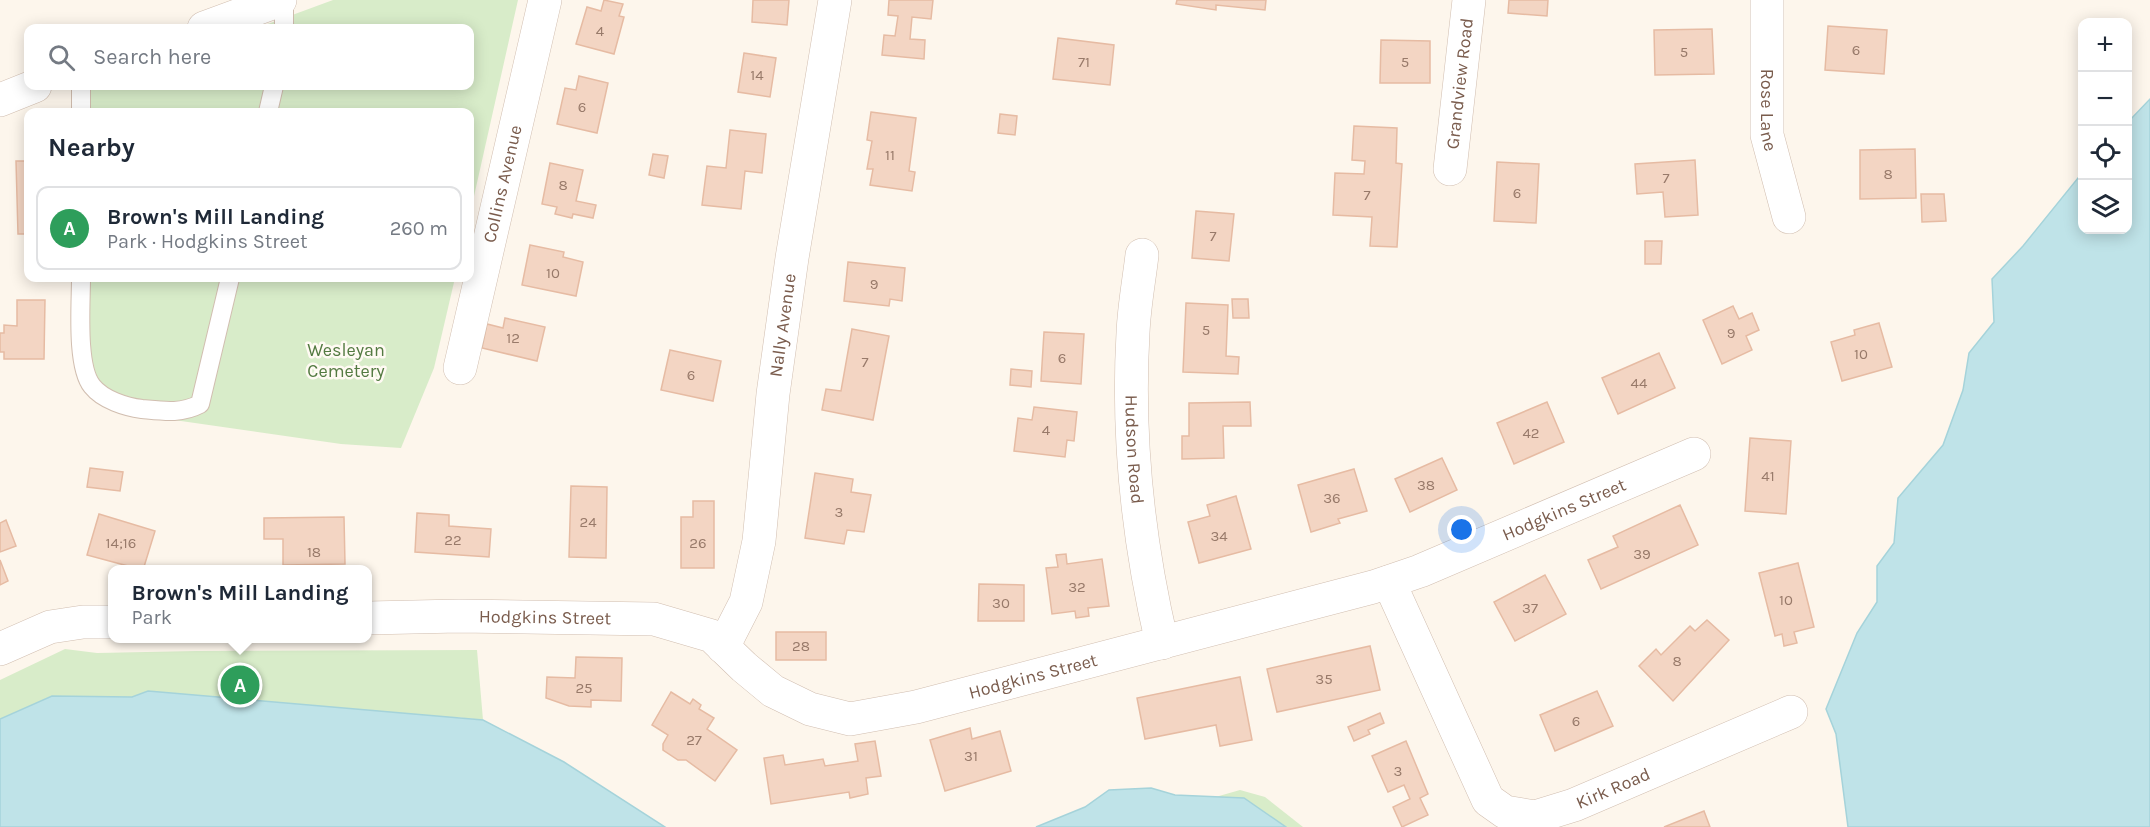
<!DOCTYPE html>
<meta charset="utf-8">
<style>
body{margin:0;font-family:Karla,sans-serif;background:#f6f6f7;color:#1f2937}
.controls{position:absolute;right:18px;top:18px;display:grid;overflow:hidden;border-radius:12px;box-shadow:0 3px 15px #0003}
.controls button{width:54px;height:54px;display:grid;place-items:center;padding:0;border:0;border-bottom:2px solid #e0e1e3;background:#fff;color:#1f2937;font:30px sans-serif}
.you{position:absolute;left:1462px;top:530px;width:21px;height:21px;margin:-15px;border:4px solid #fff;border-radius:50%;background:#1a73e8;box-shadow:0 0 0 9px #1a73e833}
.badge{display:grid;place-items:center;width:39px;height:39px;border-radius:50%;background:#db2777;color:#fff;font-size:20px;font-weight:700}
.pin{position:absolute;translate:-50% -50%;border:3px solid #fff;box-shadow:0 2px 6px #0006}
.popup{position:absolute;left:108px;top:565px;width:264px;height:78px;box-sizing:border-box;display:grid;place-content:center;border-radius:12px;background:#fff;filter:drop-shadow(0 2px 4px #0005);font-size:20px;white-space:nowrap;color:#747a83}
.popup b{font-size:22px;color:#1f2937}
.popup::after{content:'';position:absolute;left:50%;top:100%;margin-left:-12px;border:12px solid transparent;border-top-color:#fff}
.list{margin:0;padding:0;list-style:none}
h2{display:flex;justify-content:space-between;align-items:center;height:78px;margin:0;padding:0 24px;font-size:26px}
h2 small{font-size:20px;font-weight:400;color:#747a83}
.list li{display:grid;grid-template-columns:39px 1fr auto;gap:18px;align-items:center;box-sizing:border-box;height:84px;margin:0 12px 12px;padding:0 12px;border:2px solid #e0e1e3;border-radius:12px}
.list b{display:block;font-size:22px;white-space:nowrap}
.list p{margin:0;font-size:20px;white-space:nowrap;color:#747a83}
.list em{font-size:20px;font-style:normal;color:#747a83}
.icon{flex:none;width:33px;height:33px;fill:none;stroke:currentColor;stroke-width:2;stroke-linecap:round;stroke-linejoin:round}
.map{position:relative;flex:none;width:2150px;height:827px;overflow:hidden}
.search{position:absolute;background:#fff;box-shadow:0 3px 15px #0003;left:24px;top:24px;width:450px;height:66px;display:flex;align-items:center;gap:15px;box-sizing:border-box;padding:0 21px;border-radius:12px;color:#747a83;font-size:22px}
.panel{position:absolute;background:#fff;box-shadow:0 3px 15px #0003;left:24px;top:108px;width:450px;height:174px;border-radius:12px}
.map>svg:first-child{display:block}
.green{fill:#d8ecc9}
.water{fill:#bfe3e8;stroke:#a5d3da;stroke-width:1.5}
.building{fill:#f3d5c3;stroke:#e6bba3;stroke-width:1.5}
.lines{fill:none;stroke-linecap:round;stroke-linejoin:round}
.service-casing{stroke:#d1beb0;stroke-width:20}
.minor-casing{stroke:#d1beb0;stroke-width:34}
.service{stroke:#fff;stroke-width:18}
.minor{stroke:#fff;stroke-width:33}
.labels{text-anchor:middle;stroke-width:5;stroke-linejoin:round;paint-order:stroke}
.number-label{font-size:15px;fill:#987a6a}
.street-label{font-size:18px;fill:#7a5c4d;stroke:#fffaf3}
.park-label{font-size:18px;fill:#537a41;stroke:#fffaf3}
</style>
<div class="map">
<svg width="2150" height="827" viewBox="0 0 2150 827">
<rect width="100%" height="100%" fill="#fdf6ec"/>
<g class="green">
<path d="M333,0h185l-48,214v-102h-387l1,-26h386v-58h-213z"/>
<path d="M77,278h378l-21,90 -33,80 -60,-4 -223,-32 -29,-21z"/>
<path d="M65,649l32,4 100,-2 280,-1 6,70 -28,-3 55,23 -458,-44 -52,23v-39z"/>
<path d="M1240,790l25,7 38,30h-182l49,-17z"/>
</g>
<g class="water">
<path d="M2150,99v728h-302l-12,-93 -10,-25 31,-76 20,-31v-36l17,-23 4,-45 45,-53 20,-55 6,-37 25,-31 -2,-43 31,-33 59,-73v57h46v-108z"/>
<path d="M148,691l335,29 81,42 101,65h-665v-108l52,-23 80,1z"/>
<path d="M1151,788l24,7 69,3 42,29h-250l49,-20 24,-17z"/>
</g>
<g class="building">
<path d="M604,0l19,4 -4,12 5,1 -10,37 -38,-10 11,-37 14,4z"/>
<path d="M753,0h36l-2,25 -35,-3z"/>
<path d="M889,0h44l-2,19 -19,-2 -2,22 15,1 -1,19 -42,-4 2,-20 11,1 3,-20 -10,-1z"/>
<path d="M1177,0h89l-1,10 -49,-5v5l-40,-6z"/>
<path d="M1509,0h39l-1,16 -39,-3z"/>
<path d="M1828,26l59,4 -3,44 -59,-4z"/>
<path d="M1712,29l2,45 -59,1 -1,-45z"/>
<path d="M1058,38l56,7 -4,40 -57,-6z"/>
<path d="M1381,40l49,1v42h-50z"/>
<path d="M744,53l32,5 -6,39 -32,-5z"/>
<path d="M579,76l29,7 -11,50 -40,-9 8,-36 11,2z"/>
<path d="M871,112l45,6 -7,53 6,1 -3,19 -42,-6 3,-16h-6l5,-28 -5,-1z"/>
<path d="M1000,114l17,2 -2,19 -17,-2z"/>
<path d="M1354,126l43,2 -1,35 6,1 -5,83 -27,-1 2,-29 -39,-2 2,-42 29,1 1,-13 -13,-1z"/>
<path d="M730,130l36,4 -4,39 -17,-2 -4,38 -39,-4 5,-39 19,2z"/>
<path d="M1915,149l1,49 -56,1v-49z"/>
<path d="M653,154l15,2 -4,22 -15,-3z"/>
<path d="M1695,160l3,55 -33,2 -2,-25 -26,2 -2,-30z"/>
<path d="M16,161h12v73h-10z"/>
<path d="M1497,162l42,2 -3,59 -42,-2z"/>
<path d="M550,163l33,7 -7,31 20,4 -3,13 -20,-4 -1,4 -17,-4 2,-7 -15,-3z"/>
<path d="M1921,194h23l2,27 -24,1z"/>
<path d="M1196,211l38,3 -5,47 -37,-3z"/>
<path d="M1645,241h17l-1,23h-16z"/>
<path d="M530,245l34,7 -1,5 20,5 -7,34 -54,-11z"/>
<path d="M848,262l57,6 -3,33 -12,-2 -1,7 -45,-5z"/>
<path d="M1232,299h16l1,19h-16z"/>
<path d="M17,300h28l-1,59h-40v-7h-4v-19h4v-8l13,1z"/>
<path d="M1186,303l42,2 -2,51 13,1 -1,17 -55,-2z"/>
<path d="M1733,306l6,13 13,-6 7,17 -13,6 6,14 -30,14 -19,-44z"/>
<path d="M505,318l40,9 -8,34 -55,-13 5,-24 16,4z"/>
<path d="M1879,323l13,44 -50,14 -11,-39 24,-7 -1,-5z"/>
<path d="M852,329l37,7 -16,84 -51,-10 4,-21 15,2z"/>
<path d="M1044,332l40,2 -3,50 -40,-3z"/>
<path d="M670,350l51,11 -8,40 -52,-11z"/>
<path d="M1659,353l16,35 -57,26 -16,-36z"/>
<path d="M1011,369l21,2 -1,16 -21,-2z"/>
<path d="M1250,402l1,24h-28l1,32 -42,1v-23h7v-33z"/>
<path d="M1547,402l17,40 -50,22 -17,-41z"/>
<path d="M1034,407l43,5 -3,29 -7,-1 -2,17 -51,-6 4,-33 14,2z"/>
<path d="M1750,438l41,3 -5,73 -41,-3z"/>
<path d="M1442,458l15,32 -47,22 -15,-33z"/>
<path d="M90,468l33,4 -3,19 -33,-4z"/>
<path d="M1354,469l13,42 -29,8 2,4 -29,9 -13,-47z"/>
<path d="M815,473l38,6 -2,13 20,3 -7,37 -17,-2 -3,14 -39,-6z"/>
<path d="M571,486l36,1 -1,71 -37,-1z"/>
<path d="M1236,496l15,53 -52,14 -11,-41 22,-6 -3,-11z"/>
<path d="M693,501h21v67h-33v-51h12z"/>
<path d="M1680,505l18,40 -97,44 -13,-29 30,-13 -5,-11z"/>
<path d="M417,513l32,2v11l42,3 -2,28 -74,-5z"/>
<path d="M99,514l56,17 -12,39 -56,-15z"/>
<path d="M344,517l1,47 -62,1v-26h-19v-21z"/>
<path d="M6,520l10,26 -16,6v-29z"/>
<path d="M1066,554l1,10 35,-5 7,47 -21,2 1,8 -13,2 -1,-7 -23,3 -6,-46 12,-1 -2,-12z"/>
<path d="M0,560l8,21 -8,4z"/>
<path d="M1798,563l16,64 -20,5 3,11 -13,3 -2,-12 -7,2 -16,-63z"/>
<path d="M1545,575l21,39 -51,27 -21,-39z"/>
<path d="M979,584l45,1v36h-46z"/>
<path d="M1707,620l22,20 -56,61 -34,-35 17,-17 5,6 29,-29 5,5z"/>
<rect x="776" y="632" width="50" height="28"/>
<path d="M1370,646l10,44 -103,22 -10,-43z"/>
<path d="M576,657l46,1 -1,43 -30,-1v7l-22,-1 -23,-8 1,-21 28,1z"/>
<path d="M1240,677l12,63 -32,6 -4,-21 -71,14 -8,-41z"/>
<path d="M1597,691l16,35 -58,25 -15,-36z"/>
<path d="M671,692l19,12 3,-5 8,6 -2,4 15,9 -7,11 30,21 -22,31 -29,-21h-8l-15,-10v-6l5,-9 -16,-10z"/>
<path d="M1380,713l4,10 -16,7 2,4 -16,7 -6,-14z"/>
<path d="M970,728l2,11 28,-8 11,40 -66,20 -15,-51z"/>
<path d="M875,741l6,35 -15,2 2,16 -18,4 -1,-6 -78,12 -7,-46 19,-3 2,10 38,-6 2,7 33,-5 -3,-17z"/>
<path d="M1406,741l22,53 -8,4 8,17 -26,12 -9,-20 17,-8 -6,-14 -16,7 -16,-36z"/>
<path d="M1704,811l6,16h-46z"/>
</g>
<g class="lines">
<defs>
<g id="service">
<path d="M284,0v28"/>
<path d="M81,86v26"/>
<path d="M268,112l6,-26"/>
<path d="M81,278c0,26 -5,88 11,108 11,14 34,21 50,23 21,2 39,5 58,-5l30,-126"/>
</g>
<g id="minor">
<path id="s1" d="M1767,0v135l22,82"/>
<path d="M204,28l76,-28"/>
<path d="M0,100l35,-14"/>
<path id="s2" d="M1450,169l19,-169"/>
<path id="s3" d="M1142,255c-3,26 -8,52 -9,78 -6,104 5,208 29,310"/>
<path id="s4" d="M460,368l85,-368"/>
<path id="s5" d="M1389,582l99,218 17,12 30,5 39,-12 217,-93"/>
<path id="s6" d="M368,618l91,-2 195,3 58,17 32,31 29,24 37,18 40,10 66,-12 457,-120 47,-16 274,-117"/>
<path id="s7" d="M723,647l23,-45 13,-61 14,-147 19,-136 43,-258"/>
<path d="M0,649l50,-22 33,-5h29"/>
</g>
</defs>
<use href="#service" class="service-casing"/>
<use href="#minor" class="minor-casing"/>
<use href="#service" class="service"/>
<use href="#minor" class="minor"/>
</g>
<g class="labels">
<g class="number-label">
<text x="600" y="36">4</text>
<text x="1856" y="55">6</text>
<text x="1684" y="57">5</text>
<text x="1084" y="67">71</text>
<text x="1405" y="67">5</text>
<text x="757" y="80">14</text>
<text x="582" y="112">6</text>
<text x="890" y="160">11</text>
<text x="1888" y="179">8</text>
<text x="1666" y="183">7</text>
<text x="563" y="190">8</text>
<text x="1517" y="198">6</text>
<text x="1367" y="200">7</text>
<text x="1213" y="241">7</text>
<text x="553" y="278">10</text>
<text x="874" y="289">9</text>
<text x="1206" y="335">5</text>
<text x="1731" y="338">9</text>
<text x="513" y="343">12</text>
<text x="1861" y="359">10</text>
<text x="1062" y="363">6</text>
<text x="865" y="367">7</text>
<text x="691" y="380">6</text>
<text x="1639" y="388">44</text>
<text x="1046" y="435">4</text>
<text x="1531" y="438">42</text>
<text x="1768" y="481">41</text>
<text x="1426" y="490">38</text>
<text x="1332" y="503">36</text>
<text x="839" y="517">3</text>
<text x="588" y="527">24</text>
<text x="1219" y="541">34</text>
<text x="453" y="545">22</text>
<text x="121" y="548">14;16</text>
<text x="698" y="548">26</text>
<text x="314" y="557">18</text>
<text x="1642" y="559">39</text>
<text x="1077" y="592">32</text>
<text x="1786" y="605">10</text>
<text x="1001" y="608">30</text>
<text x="1530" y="613">37</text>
<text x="801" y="651">28</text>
<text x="1677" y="666">8</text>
<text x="1324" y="684">35</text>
<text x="584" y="693">25</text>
<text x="1576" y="726">6</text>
<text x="694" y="745">27</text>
<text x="971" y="761">31</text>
<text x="1398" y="776">3</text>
</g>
<g class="street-label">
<text dy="6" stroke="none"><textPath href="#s2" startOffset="86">Grandview Road</textPath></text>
<text dy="6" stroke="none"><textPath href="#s1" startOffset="110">Rose Lane</textPath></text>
<text dy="6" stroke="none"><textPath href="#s4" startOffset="189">Collins Avenue</textPath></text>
<text dy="6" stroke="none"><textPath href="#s7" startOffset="330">Nally Avenue</textPath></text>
<text dy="6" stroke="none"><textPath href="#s3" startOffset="195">Hudson Road</textPath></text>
<text dy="6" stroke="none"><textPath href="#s6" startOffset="1257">Hodgkins Street</textPath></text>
<text dy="6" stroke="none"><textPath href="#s6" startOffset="177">Hodgkins Street</textPath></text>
<text dy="6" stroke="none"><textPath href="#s6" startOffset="699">Hodgkins Street</textPath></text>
<text dy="6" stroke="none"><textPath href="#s5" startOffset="374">Kirk Road</textPath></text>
</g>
<g class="park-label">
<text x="346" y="356">Wesleyan<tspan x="346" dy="21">Cemetery</tspan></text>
</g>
</g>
</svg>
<div class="controls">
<button>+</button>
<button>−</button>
<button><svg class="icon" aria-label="locate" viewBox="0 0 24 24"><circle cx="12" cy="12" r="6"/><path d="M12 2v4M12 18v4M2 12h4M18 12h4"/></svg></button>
<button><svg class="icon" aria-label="layers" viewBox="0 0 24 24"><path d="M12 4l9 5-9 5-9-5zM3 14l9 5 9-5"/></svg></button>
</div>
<div class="you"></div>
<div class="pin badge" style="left:240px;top:685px;background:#2e9e5b">A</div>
<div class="popup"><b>Brown's Mill Landing</b>Park</div>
<div class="search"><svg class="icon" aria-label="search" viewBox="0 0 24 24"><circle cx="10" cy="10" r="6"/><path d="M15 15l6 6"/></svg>Search here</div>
<section class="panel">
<h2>Nearby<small></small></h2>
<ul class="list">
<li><span class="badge" style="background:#2e9e5b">A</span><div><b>Brown's Mill Landing</b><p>Park · Hodgkins Street</p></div><em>260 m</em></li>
</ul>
</section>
</div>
